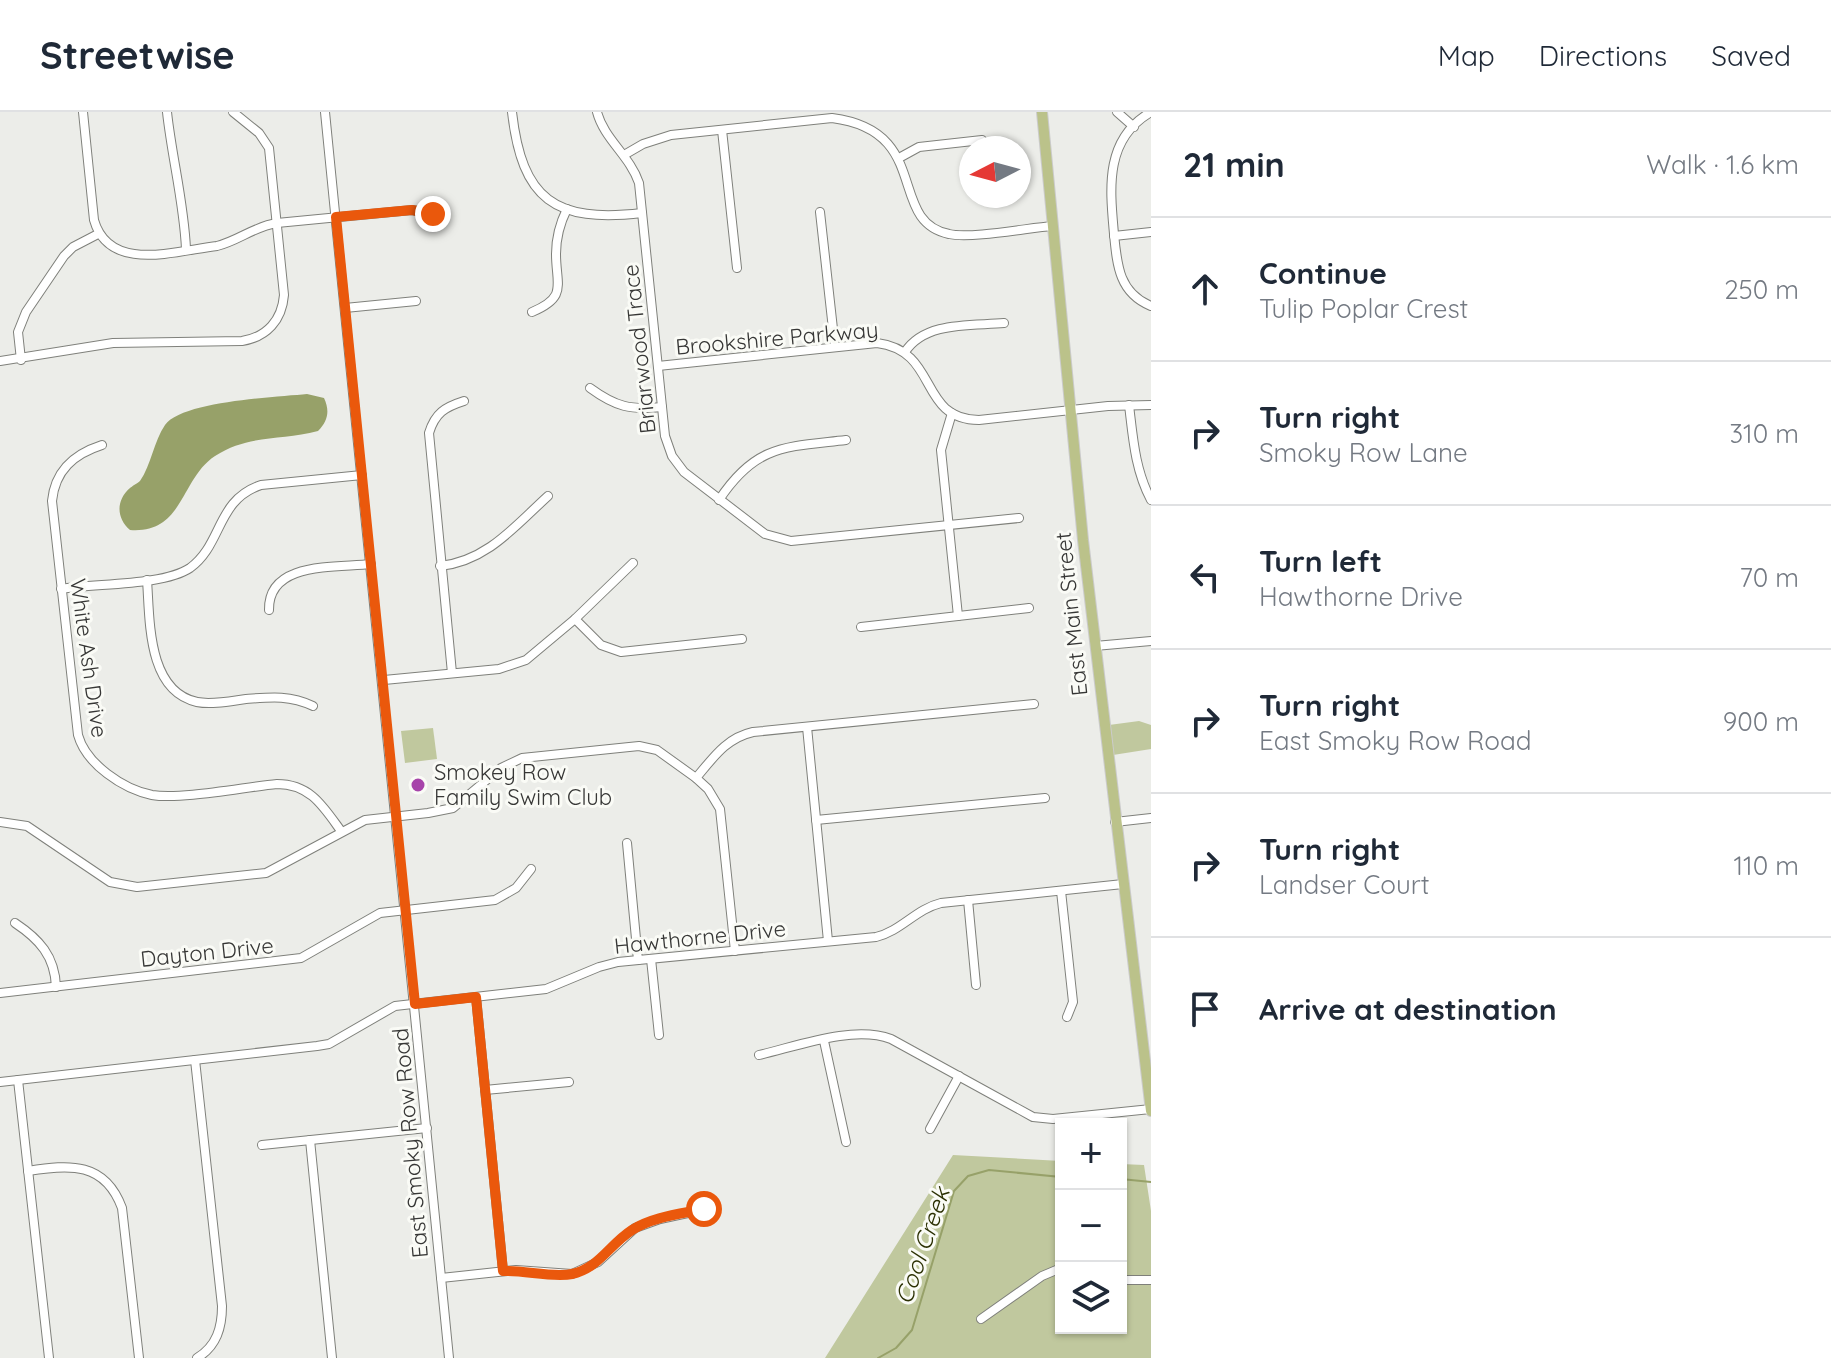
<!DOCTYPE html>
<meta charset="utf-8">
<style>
body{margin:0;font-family:Quicksand,sans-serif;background:#f2f2f3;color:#1f2937}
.controls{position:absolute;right:24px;bottom:24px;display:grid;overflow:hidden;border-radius:0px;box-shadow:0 2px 6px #0004}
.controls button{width:72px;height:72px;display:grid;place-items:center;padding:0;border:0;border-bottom:2px solid #e0e1e3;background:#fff;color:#1f2937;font:40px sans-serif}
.compass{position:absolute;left:959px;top:24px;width:72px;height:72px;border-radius:50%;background:#fff;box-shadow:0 2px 6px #0004;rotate:264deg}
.stop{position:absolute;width:24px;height:24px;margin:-18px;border:6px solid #ea580c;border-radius:50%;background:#fff}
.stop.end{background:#ea580c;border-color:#fff;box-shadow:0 2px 8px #0008}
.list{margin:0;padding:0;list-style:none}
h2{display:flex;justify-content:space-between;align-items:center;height:104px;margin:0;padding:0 32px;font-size:34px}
h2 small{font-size:26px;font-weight:400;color:#747a83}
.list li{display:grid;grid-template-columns:52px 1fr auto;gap:24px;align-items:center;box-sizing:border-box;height:144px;padding:0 32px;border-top:2px solid #e0e1e3}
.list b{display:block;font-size:30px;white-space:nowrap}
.list p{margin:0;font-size:26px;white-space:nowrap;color:#747a83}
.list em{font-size:26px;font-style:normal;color:#747a83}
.icon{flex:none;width:44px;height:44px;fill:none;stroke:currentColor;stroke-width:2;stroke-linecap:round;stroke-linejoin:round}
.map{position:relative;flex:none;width:1151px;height:1246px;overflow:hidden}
header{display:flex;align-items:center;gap:48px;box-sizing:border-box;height:112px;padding:0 40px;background:#fff;border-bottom:2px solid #e0e1e3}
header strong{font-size:38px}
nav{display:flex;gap:44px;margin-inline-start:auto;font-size:28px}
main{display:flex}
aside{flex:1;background:#fff}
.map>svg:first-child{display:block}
.green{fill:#c0c89e}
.water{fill:#97a169}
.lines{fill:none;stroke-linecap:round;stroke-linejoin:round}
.stream{stroke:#97a169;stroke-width:2}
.minor-casing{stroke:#7f807b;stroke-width:10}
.major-casing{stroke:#cbcbcb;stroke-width:12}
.minor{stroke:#fff;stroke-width:8}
.major{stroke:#bbc28a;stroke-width:10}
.route{stroke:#ea580c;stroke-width:10}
.poi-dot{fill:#a744aa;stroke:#fafbf6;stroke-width:3}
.labels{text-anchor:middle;stroke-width:6;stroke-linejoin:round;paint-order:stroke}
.street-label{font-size:22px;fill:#373736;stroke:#fafbf6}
.poi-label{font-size:22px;fill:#373736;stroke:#fafbf6;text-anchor:start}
.water-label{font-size:24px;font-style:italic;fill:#2b3003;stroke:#fafbf6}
</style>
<header>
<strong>Streetwise</strong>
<nav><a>Map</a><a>Directions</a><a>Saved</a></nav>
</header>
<main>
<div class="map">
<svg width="1151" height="1246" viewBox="0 0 1151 1246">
<rect width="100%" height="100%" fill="#ecede9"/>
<g class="green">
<path d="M1139,609l12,4v24l-38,6 -4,-30z"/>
<path d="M433,616l4,31 -32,4 -4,-32z"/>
<path d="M953,1043l108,6v167h60v-164l23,1 7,46v147h-326z"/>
</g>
<path class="water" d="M307,282l17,4c6,13 4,23 -6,33 -37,10 -69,3 -103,25 -35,23 -31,78 -85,74 -14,-12 -14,-30 0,-42 1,-1 9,-6 10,-7 11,-16 14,-40 25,-56 17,-24 112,-28 142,-31z"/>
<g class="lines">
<g class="stream">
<path d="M1121,1067l30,3"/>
<path d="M878,1246l18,-10 16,-18 42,-139 14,-15 21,-6 72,7"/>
</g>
<defs>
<g id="minor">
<path d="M83,0l11,108c15,53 81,31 123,26 21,-5 38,-20 60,-23l135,-13 21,4"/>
<path d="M167,0c5,46 17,91 19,137"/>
<path d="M325,0l124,1246"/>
<path d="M512,0c10,88 43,111 130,101"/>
<path d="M597,0c7,27 33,44 42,71l26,253 7,20 12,16 81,62 26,7 228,-23"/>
<path d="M1117,0l17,15"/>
<path d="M1151,0c-47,27 -41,77 -37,122 3,31 5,59 37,72"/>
<path d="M722,18l15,138"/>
<path d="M624,43l19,-11 28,-9 161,-17c101,13 54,103 117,116 21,5 79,-6 103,-8"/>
<path d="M899,46l20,-11 63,-7"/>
<path d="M820,100l15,135"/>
<path d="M1114,124l37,-4"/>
<path d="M345,196l71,-7"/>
<path d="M532,200c36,-15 24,-27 24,-58 0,-16 4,-31 11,-45"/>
<path d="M905,240c20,-31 66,-26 99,-29"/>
<path d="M21,248l-3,-28 8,-20 38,-56 9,-9 25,-13"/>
<path d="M0,249l113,-18 129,-2c25,-4 40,-21 42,-46l-15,-147 -10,-15 -26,-21"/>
<path d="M658,254l219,-23c63,8 40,76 102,77l129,-14 43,-1"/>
<path d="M590,276c26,19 40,22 72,19"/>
<path d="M1129,293c4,33 6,65 22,95"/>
<path d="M952,301l-11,37 17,166"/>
<path d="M102,333c-28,9 -47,25 -50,56l26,234c8,29 45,54 74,60 29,5 93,-8 125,-11 33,0 46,22 64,47"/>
<path d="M719,388c37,-56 67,-53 127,-60"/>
<path d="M440,454c47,-5 75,-40 108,-70"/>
<path d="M147,468c3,40 0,111 50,122 15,3 34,-1 49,-3 25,-2 44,-4 67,7"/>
<path d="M61,477c34,-6 102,-3 129,-21 33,-24 26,-68 71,-83l101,-10"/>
<path d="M269,498c-1,-49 67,-42 102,-46"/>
<path d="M575,507l26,26 20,7 121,-13"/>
<path d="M861,515l168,-19"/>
<path d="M1095,534l56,-5"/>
<path d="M452,561l-23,-240c6,-20 16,-26 35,-32"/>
<path d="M384,568l115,-11 27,-9 49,-41 58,-56"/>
<path d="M807,615l21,214"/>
<path d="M696,666c17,-20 30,-40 57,-46l281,-28"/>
<path d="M816,708l229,-22"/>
<path d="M0,710l27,4 83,56 27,5 129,-14 99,-53 63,-7 25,-5 48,-40 21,-10 117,-12 18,4 39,28 12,11 12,20 15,142"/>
<path d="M1115,710l36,-4"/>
<path d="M627,731l11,117"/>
<path d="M1061,779l12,111 -6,15"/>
<path d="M968,788l8,85"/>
<path d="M15,811c24,16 40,33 41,64"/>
<path d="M651,847l8,76"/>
<path d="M0,881l301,-35 79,-45 115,-13 21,-12 15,-19"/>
<path d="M476,885l27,274"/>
<path d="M824,929l22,101"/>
<path d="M759,943c39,-9 94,-30 132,-16l142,78 20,2 98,-10"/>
<path d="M195,948l27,246c0,21 -5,40 -25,52"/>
<path d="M18,968l31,278"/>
<path d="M0,970l317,-36 12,-2 66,-38 151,-17 53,-22 19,-5 258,-25c25,-6 40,-28 65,-34l182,-19"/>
<path d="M485,978l84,-8"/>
<path d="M930,1017l29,-53"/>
<path d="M310,1028l22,218"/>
<path d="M262,1033l165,-17"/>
<path d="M28,1059c42,-7 77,-9 94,37l17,150"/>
<path d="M441,1166l75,-8 56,4 26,-12 37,-34 25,-9 51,-11"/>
<path d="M1121,1168h30"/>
<path d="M981,1207l61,-43 19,-8"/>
</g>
<path id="major" d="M1042,0l41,428 68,571"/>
</defs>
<use href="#minor" class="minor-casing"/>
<use href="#major" class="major-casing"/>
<use href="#minor" class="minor"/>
<use href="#major" class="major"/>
</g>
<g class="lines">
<path class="route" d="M433,102l-21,-4 -76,7 79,787 61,-7 27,274c21,-1 50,7 69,3 27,-6 37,-29 60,-44 20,-13 48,-16 72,-21"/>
</g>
<circle class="poi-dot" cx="418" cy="673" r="8"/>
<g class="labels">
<g class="street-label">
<text transform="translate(777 226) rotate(-5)" y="8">Brookshire Parkway</text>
<text transform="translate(639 237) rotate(-96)" y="8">Briarwood Trace</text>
<text transform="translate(1071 502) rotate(-96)" y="8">East Main Street</text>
<text transform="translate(89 546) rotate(82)" y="8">White Ash Drive</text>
<text transform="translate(700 825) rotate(-6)" y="8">Hawthorne Drive</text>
<text transform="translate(207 840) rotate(-6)" y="8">Dayton Drive</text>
<text transform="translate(410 1031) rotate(-95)" y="8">East Smoky Row Road</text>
</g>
<g class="poi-label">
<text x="434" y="668">Smokey Row<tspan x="434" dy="25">Family Swim Club</tspan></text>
</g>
<g class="water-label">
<text transform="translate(923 1134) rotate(-71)" y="8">Cool Creek</text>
</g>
</g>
</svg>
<div class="controls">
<button>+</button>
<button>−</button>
<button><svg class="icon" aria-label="layers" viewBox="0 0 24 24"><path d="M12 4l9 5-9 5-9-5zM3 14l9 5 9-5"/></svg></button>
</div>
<svg class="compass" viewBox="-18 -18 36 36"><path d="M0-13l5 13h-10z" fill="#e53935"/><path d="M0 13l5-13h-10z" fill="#747a83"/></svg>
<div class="stop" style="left:704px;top:1097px"></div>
<div class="stop end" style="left:433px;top:102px"></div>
</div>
<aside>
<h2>21 min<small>Walk · 1.6 km</small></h2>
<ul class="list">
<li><svg class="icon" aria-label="ahead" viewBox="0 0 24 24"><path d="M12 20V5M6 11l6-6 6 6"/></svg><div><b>Continue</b><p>Tulip Poplar Crest</p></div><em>250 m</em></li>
<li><svg class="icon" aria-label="right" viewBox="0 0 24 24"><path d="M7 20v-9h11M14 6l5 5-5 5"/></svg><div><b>Turn right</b><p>Smoky Row Lane</p></div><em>310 m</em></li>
<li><svg class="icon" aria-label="left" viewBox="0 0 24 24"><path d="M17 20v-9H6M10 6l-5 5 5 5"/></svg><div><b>Turn left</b><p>Hawthorne Drive</p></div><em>70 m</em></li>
<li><svg class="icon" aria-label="right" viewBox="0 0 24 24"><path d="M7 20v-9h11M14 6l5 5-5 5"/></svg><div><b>Turn right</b><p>East Smoky Row Road</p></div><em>900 m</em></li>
<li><svg class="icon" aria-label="right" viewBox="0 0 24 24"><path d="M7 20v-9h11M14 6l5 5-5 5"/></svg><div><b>Turn right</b><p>Landser Court</p></div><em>110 m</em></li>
<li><svg class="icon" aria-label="arrive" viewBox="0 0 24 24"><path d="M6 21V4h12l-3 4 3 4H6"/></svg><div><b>Arrive at destination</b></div></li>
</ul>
</aside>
</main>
